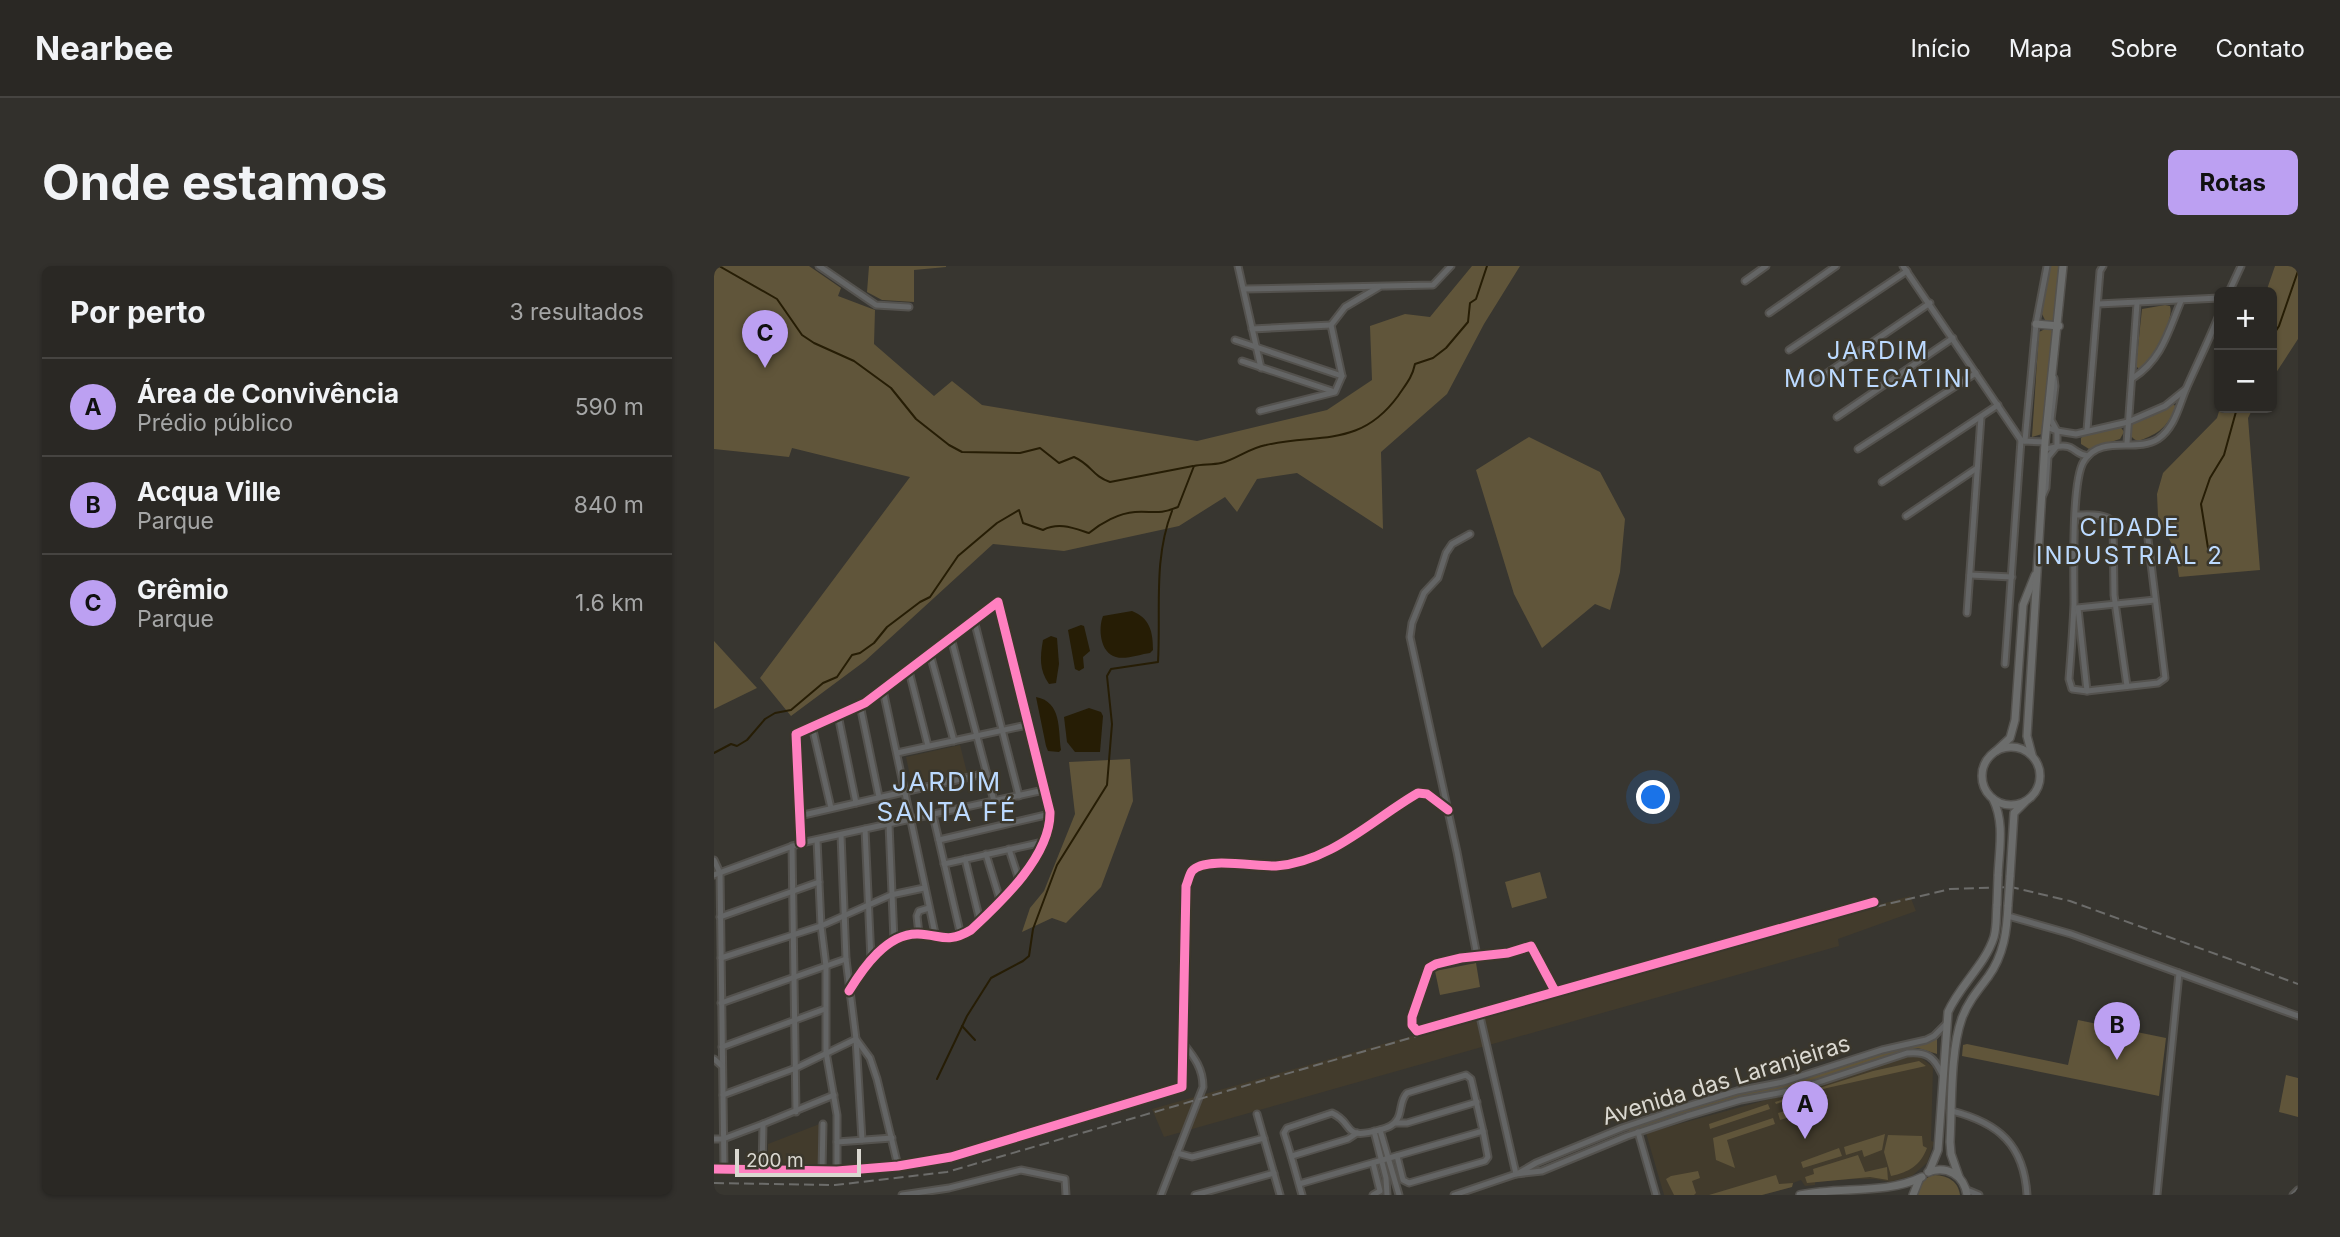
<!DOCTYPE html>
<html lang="pt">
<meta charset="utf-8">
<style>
body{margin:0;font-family:Inter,sans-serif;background:#32302c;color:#f1f3f6}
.controls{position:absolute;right:21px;top:21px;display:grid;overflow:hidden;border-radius:10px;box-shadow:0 2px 5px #0004}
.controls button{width:63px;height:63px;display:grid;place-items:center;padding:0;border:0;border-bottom:2px solid #464441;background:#2a2824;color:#f1f3f6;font:35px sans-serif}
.scale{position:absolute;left:21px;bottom:18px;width:126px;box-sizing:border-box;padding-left:7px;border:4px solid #dad8d1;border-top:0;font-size:19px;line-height:24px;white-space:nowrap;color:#dad8d1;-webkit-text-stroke:5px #3b372c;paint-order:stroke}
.you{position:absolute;left:940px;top:532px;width:24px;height:24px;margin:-18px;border:5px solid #fff;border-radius:50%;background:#1a73e8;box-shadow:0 0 0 10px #1a73e833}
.badge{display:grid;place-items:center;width:46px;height:46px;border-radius:50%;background:#bca0f2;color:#111;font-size:23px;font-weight:700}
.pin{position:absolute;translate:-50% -58px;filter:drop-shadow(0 2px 4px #0008)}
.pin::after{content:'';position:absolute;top:37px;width:24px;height:21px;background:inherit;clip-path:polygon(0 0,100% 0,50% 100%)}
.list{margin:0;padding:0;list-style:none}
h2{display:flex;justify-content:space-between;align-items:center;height:91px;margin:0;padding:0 28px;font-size:30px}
h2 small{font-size:23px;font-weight:400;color:#a5a6a6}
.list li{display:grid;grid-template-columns:46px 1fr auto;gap:21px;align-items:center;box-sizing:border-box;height:98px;padding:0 28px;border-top:2px solid #464441}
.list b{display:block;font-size:26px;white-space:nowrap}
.list p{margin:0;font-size:23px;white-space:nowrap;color:#a5a6a6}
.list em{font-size:23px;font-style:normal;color:#a5a6a6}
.map{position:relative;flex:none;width:1584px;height:929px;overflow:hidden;border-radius:10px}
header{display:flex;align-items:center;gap:42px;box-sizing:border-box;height:98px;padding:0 35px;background:#2a2824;border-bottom:2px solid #464441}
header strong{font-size:33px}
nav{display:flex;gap:38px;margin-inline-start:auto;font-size:24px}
.intro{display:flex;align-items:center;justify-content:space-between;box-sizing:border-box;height:168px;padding:0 42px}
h1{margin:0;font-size:49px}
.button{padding:18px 32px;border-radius:10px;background:#bca0f2;color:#111;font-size:24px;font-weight:700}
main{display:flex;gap:42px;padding:0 42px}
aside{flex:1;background:#2a2824;border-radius:10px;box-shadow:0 2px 5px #0004}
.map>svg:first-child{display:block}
.built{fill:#423b2c}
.green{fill:#60553a}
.water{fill:#261d05}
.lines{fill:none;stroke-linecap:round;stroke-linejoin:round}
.stream{stroke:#261d05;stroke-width:2}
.minor-casing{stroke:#54524e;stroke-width:9}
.major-casing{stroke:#54524e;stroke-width:10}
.minor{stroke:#646565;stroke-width:5}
.major{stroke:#6c6d6c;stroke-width:7}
.rail{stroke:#6c6c6a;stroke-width:2;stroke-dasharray:10 5;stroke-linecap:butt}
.major-bridge-casing{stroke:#54524e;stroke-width:10;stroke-linecap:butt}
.major-bridge{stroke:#6c6d6c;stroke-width:7}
.cycleway-casing{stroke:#3b372c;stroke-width:13}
.cycleway{stroke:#ff80c0;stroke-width:9}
.labels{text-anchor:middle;stroke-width:5;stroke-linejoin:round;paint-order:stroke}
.street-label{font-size:23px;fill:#dad8d1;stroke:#3b372c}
.neighbourhood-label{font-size:24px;letter-spacing:2px;fill:#bcdaff;stroke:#3b372c}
.quarter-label{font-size:26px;letter-spacing:2px;fill:#bcdaff;stroke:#3b372c}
</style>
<header>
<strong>Nearbee</strong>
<nav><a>Início</a><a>Mapa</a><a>Sobre</a><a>Contato</a></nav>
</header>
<div class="intro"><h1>Onde estamos</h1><a class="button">Rotas</a></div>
<main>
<aside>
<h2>Por perto<small>3 resultados</small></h2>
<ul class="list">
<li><span class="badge">A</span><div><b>Área de Convivência</b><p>Prédio público</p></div><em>590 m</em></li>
<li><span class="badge">B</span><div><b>Acqua Ville</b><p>Parque</p></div><em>840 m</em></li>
<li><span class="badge">C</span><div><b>Grêmio</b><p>Parque</p></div><em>1.6 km</em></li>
</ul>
</aside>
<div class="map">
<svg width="1584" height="929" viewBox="0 0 1584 929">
<rect width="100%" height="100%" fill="#383630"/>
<g class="built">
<path d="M246,479l7,28 -55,12 -6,-28z"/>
<path d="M1196,630l6,15 -78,28 1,7 -675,191 -12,-28z"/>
<path d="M1202,788l17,13 -2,74 3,1 -7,21 -15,13 -22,6 -16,-3h-21l-38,3v3l-10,1 -4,-6 -8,3 -1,4 -30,8h-98l-18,-62 135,-37z"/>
<path d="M108,857l-2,42 -52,-1v-20z"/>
</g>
<g class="green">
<path d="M0,0h95l32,22 -3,8 37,14 -1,34 60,52 18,-15 30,24 215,36 130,-31 45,-30 -2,-54 35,-12 25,3 42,-51h48l-36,58 -37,70 -66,58 2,77 -86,-56 -40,6 -20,33 -12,-15 -46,29 -115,25 -71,-7 -128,117 -74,55 -31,-38 150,-201 -118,-29 -3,9 -75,-8z"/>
<path d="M155,0h77v1l-32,3v32l-32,-2 -15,-8z"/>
<path d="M1335,0h12l-6,54 -4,3 -5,-1 -4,-8z"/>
<path d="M1561,0h23v73l-26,40v-87h-6z"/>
<path d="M1451,39l5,1c5,13 -19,56 -31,63l-3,-3 6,-57z"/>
<path d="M1331,63h10l-3,42 -10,63 -10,3 7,-105z"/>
<path d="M1458,138l4,2c-7,17 -13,25 -30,32 -7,3 -10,4 -15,-2l1,-13z"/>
<path d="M1506,142h33l-5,10 12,152 -81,7 -4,-26 -17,-35 -1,-22 6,-21 54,-55z"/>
<path d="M1406,160l4,6 -4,7 -31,10 -8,-5v-6l4,-4z"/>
<path d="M815,171l71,35 25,47 -5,53 -10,38 -15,-6 -53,44 -28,-54 -38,-124z"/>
<path d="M0,375l43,47 -43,21z"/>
<path d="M416,493l3,42 -32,86 -35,36 -14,-5 -30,14 8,-24 14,-17 31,-77 -6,-52z"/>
<path d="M826,606l7,26 -35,10 -7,-26z"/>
<path d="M762,697l4,24 -40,8 -5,-24z"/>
<path d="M1364,754l88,18 -7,58 -197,-40 1,-11 4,-1 101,21z"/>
<path d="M1223,773v15l-19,-6 -15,3 -109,36 -51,10 -112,35 -3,-2 109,-38 47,-7 82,-29z"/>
<path d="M1205,795l7,5 -99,22 -51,16 -1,-2 98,-31z"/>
<path d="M1572,809l12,3v39l-19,-5z"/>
<path d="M1111,833l2,7 -47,14 -2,-7z"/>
<path d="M1054,838l2,5 -60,20 -1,-5z"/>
<path d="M1059,852l2,6 -48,16 8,28 -19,-8 -3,-22z"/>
<path d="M1171,868l-3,16 -18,7 -2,-7 -16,5 -2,-8z"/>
<path d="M1174,869l34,1 1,10 4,2c-7,18 -18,24 -36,28l-7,-24z"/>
<path d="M1125,882l3,8 -39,12 -2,-6z"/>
<path d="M1144,889l7,17 22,-5 1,13 -18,-3 -63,6 -2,-6 9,-3 -1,-5z"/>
<path d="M984,905l2,7 -8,3 4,12 -2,2h-20l-8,-16 5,-3z"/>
<path d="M1062,909l3,9 14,-1 -1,4 -30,8h-53z"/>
<path d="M1221,909c13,1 23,6 25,20h-44c3,-11 8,-18 19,-20z"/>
</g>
<g class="water">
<path d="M418,345c18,7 21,21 21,39l-3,3c-9,1 -25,7 -34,4 -16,-4 -18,-29 -13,-41z"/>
<path d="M367,359l3,1 6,25 -7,6 1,11 -5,3 -4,-2 -7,-39z"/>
<path d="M337,370l6,2 2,26 -3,19 -7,1c-10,-14 -9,-27 -6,-44z"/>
<path d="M322,431c26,5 22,32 25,53l-2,2 -11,-1 -2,-5z"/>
<path d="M375,442l12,4 2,4 -3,36h-25l-8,-10 -3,-25z"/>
</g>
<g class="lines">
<g class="stream">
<path d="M5,0l58,33 25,36 12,8 40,18 37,27 25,31 33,26 13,7 58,1 20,-5 19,15 15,-6c18,8 18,19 36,25l83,-16"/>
<path d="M1558,71l7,-11 19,-55"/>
<path d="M1494,282l-7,-44 9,-26 14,-23 13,-47"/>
<path d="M0,487l17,-9 6,2 10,-6 18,-21 10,-6 16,-3 32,-27 14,-6 15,-22 8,-2 14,-10 13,-16 33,-25 10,-5 28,-41 39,-33 22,-13 4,13 20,7c16,-8 30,-2 46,3 12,-10 30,-20 46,-21 19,-1 24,3 43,-5l16,-41c8,-2 18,-1 27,-3 14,-3 28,-15 45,-18 53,-12 94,3 132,-49 8,-12 14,-18 17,-32l18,-6 13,-10 22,-26 2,-19 6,-4 11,-33"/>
<path d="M248,760l13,14"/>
<path d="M223,813l30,-63 24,-38 32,-17 6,-5 4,-27 24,-64 50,-80 5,-61 -5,-48 4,-7 47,-7c3,-52 -5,-102 14,-151"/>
</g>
<defs>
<g id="minor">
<path d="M105,0l57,39 33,2"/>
<path d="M524,0l23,102"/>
<path d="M1189,0l118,174"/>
<path d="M1031,15l21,-15"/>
<path d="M530,23l189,-4 18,-19"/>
<path d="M1515,26l12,-26"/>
<path d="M1384,38l121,-6"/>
<path d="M1055,47l67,-47"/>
<path d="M538,63l79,-4"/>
<path d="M521,74l107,36"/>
<path d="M1075,84l118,-79"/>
<path d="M528,95l90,30"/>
<path d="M1419,112c29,-19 35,-46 48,-77"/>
<path d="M1100,116l116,-79"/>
<path d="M546,145l75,-19 7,-16 -11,-51 14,-18 34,-20"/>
<path d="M1123,151l116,-79"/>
<path d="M1332,161l11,4 19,3 52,-12 37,-16 21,-17"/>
<path d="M1373,164l13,-159 3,-5"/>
<path d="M1309,175l22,1"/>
<path d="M1311,175l11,-117 11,-58"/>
<path d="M1413,177l10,-140"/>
<path d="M1144,183l118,-76"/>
<path d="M1330,183c10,-1 20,-6 29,0 6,4 7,6 15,7"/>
<path d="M1168,216l116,-77"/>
<path d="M1329,229l3,-7 2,-31 9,-11v-15l-6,-11 4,-34 -1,-8"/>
<path d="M1362,249c12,0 29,-2 37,7l1,73 13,91"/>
<path d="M1192,250l71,-48"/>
<path d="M756,268l-18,10 -6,9 -8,25 -14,15 -12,30 -2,14 47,215 20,104"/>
<path d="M1434,273l17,139 -7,5 -71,8 -15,-2 -3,-10c2,-25 4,-50 5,-75 0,-27 -3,-124 10,-143 17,-27 52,-8 74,-22 17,-12 21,-33 28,-50 11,-25 23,-49 33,-74"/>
<path d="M1256,309l42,2"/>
<path d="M1363,342l78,-8"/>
<path d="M1364,342l9,83"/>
<path d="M1253,347l14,-196"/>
<path d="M260,354l45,176"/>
<path d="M237,372l43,163"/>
<path d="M216,388l24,87"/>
<path d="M1291,398l16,-224"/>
<path d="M195,405l19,75"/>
<path d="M169,424l53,248"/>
<path d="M146,439l19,92"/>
<path d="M124,449l18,88"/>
<path d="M98,460l19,82"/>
<path d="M183,487l130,-28"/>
<path d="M219,549l28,121"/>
<path d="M85,550l188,-43"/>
<path d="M175,558l5,116"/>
<path d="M151,563l6,131"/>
<path d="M127,569l5,124 10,80 6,101"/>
<path d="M103,574l4,86 5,40v86l11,63v56"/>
<path d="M225,574l111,-26"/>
<path d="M87,577l-5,-109 69,-31 133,-101 52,210c1,44 -49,90 -79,118 -24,14 -29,5 -53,4 -31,-1 -55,34 -69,57"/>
<path d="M78,580l4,266"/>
<path d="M295,583l10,31"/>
<path d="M272,588l14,46"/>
<path d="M251,593l15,62"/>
<path d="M0,594l6,13 4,296"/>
<path d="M230,598l99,-22"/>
<path d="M0,609l87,-32 243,-53"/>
<path d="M1294,650l63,18 227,82"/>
<path d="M6,651l99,-35"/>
<path d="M205,668l-2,-18 2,-5 10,-3"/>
<path d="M7,692l100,-32 70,-31 33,-7"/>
<path d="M841,725l-24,-45 -23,7 -47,5 -25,6 -7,4 -17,49v8l5,6 457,-129"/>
<path d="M7,737l125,-44"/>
<path d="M765,746l37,162"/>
<path d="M8,781l103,-38"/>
<path d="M0,793l8,7"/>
<path d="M9,829l73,-27 60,-29 14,19 7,21 21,87"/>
<path d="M1238,845c47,12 72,34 75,84"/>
<path d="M543,848l23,81"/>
<path d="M681,857h12l70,-21"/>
<path d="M666,864l19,65"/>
<path d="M660,865l12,47 1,17"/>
<path d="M924,866l18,63"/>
<path d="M0,873h9l40,-15 71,-29"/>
<path d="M123,876l55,-4"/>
<path d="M463,887l15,4 72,-19"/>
<path d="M578,890l56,-17 9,-6"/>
<path d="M683,890l6,24 6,3 76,-22 3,-4 -5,-26"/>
<path d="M0,903l123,2 61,-5 53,-9 231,-70 4,-201c2,-4 3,-11 6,-15 12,-15 65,-4 84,-5 55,-4 97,-47 142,-73l9,1 21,16"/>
<path d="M48,904l1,-46"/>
<path d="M108,904l1,-46"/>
<path d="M805,907l17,-10 86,-35 59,-20 56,-17 46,-9 99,-32 44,-10 8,-4 12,-12"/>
<path d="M585,918l184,-53 -12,-52 -5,-4 -59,18c-7,7 -5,17 -9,25 -4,8 -11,10 -19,12 -38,11 -24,-7 -47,-17l-45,15 -3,5c7,21 12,41 18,62"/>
<path d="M1253,924l12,5"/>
<path d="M188,929l47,-7 72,-18 44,9 1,16"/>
<path d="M447,929l42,-108c0,-19 -9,-30 -20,-44"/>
<path d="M481,929l79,-22"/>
<path d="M659,929l7,-4 -7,-28"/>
<path d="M740,929l62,-21 26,-3 85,-35 60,-20 54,-16 54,-10 112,-37c20,-2 27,4 35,21"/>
<path d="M1443,929l22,-222"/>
<path d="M1579,929l5,-5"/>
</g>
<g id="major">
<path d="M1322,58l23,2"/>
<circle cx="1297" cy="510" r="29"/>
<path d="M1282,485l14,-13 5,-18 8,-115 12,-30"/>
<path d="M1318,489l-5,-19 18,-294 18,-176"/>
<path d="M1279,533c12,24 6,51 5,77"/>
<path d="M1296,611l4,-64 11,-11"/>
<path d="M1214,906c19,-7 36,3 39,23"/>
<path d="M1215,906l9,-22 10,-138c12,-27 37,-47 46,-75 3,-10 2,-22 3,-33"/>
<path d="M1245,911l-8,-23 -1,-12c2,-36 0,-91 12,-124 6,-16 16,-28 26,-41 16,-22 19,-47 20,-72"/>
<path d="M1086,929c40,-9 85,0 122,-18"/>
<path d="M1199,929l6,-15"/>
</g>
</defs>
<use href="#minor" class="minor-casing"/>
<use href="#major" class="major-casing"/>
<use href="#minor" class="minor"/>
<use href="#major" class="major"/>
<path class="rail" d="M0,917l121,2 112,-13 854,-247 149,-36 61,-2 59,14 228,83"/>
<defs>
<g id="major-bridge">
<path d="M1283,638l1,-28"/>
<path d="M1294,639l2,-28"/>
</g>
</defs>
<use href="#major-bridge" class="major-bridge-casing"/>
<use href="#major-bridge" class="major-bridge"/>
<defs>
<g id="cycleway">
<path d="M87,577l-5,-109 69,-31 133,-101 52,210c1,44 -49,90 -79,118 -24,14 -29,5 -53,4 -31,-1 -55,34 -69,57"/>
<path d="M841,725l-24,-45 -23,7 -47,5 -25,6 -7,4 -17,49v8l5,6 457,-129"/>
<path d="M0,903l123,2 61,-5 53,-9 231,-70 4,-201c2,-4 3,-11 6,-15 12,-15 65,-4 84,-5 55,-4 97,-47 142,-73l9,1 21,16"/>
</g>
</defs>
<use href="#cycleway" class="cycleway-casing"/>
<use href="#cycleway" class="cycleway"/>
</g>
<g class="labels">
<g class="street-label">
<text transform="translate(1012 814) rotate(-17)" y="8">Avenida das Laranjeiras</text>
</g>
<g class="neighbourhood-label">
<text x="1164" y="93">JARDIM<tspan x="1164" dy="28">MONTECATINI</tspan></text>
<text x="1416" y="270">CIDADE<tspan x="1416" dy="28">INDUSTRIAL 2</tspan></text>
</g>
<g class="quarter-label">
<text x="233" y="525">JARDIM<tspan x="233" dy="30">SANTA FÉ</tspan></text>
</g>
</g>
</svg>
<div class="controls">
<button>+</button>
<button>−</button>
</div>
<div class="scale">200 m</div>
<div class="you"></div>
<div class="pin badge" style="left:1091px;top:873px">A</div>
<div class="pin badge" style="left:1403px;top:794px">B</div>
<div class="pin badge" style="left:51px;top:102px">C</div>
</div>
</main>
